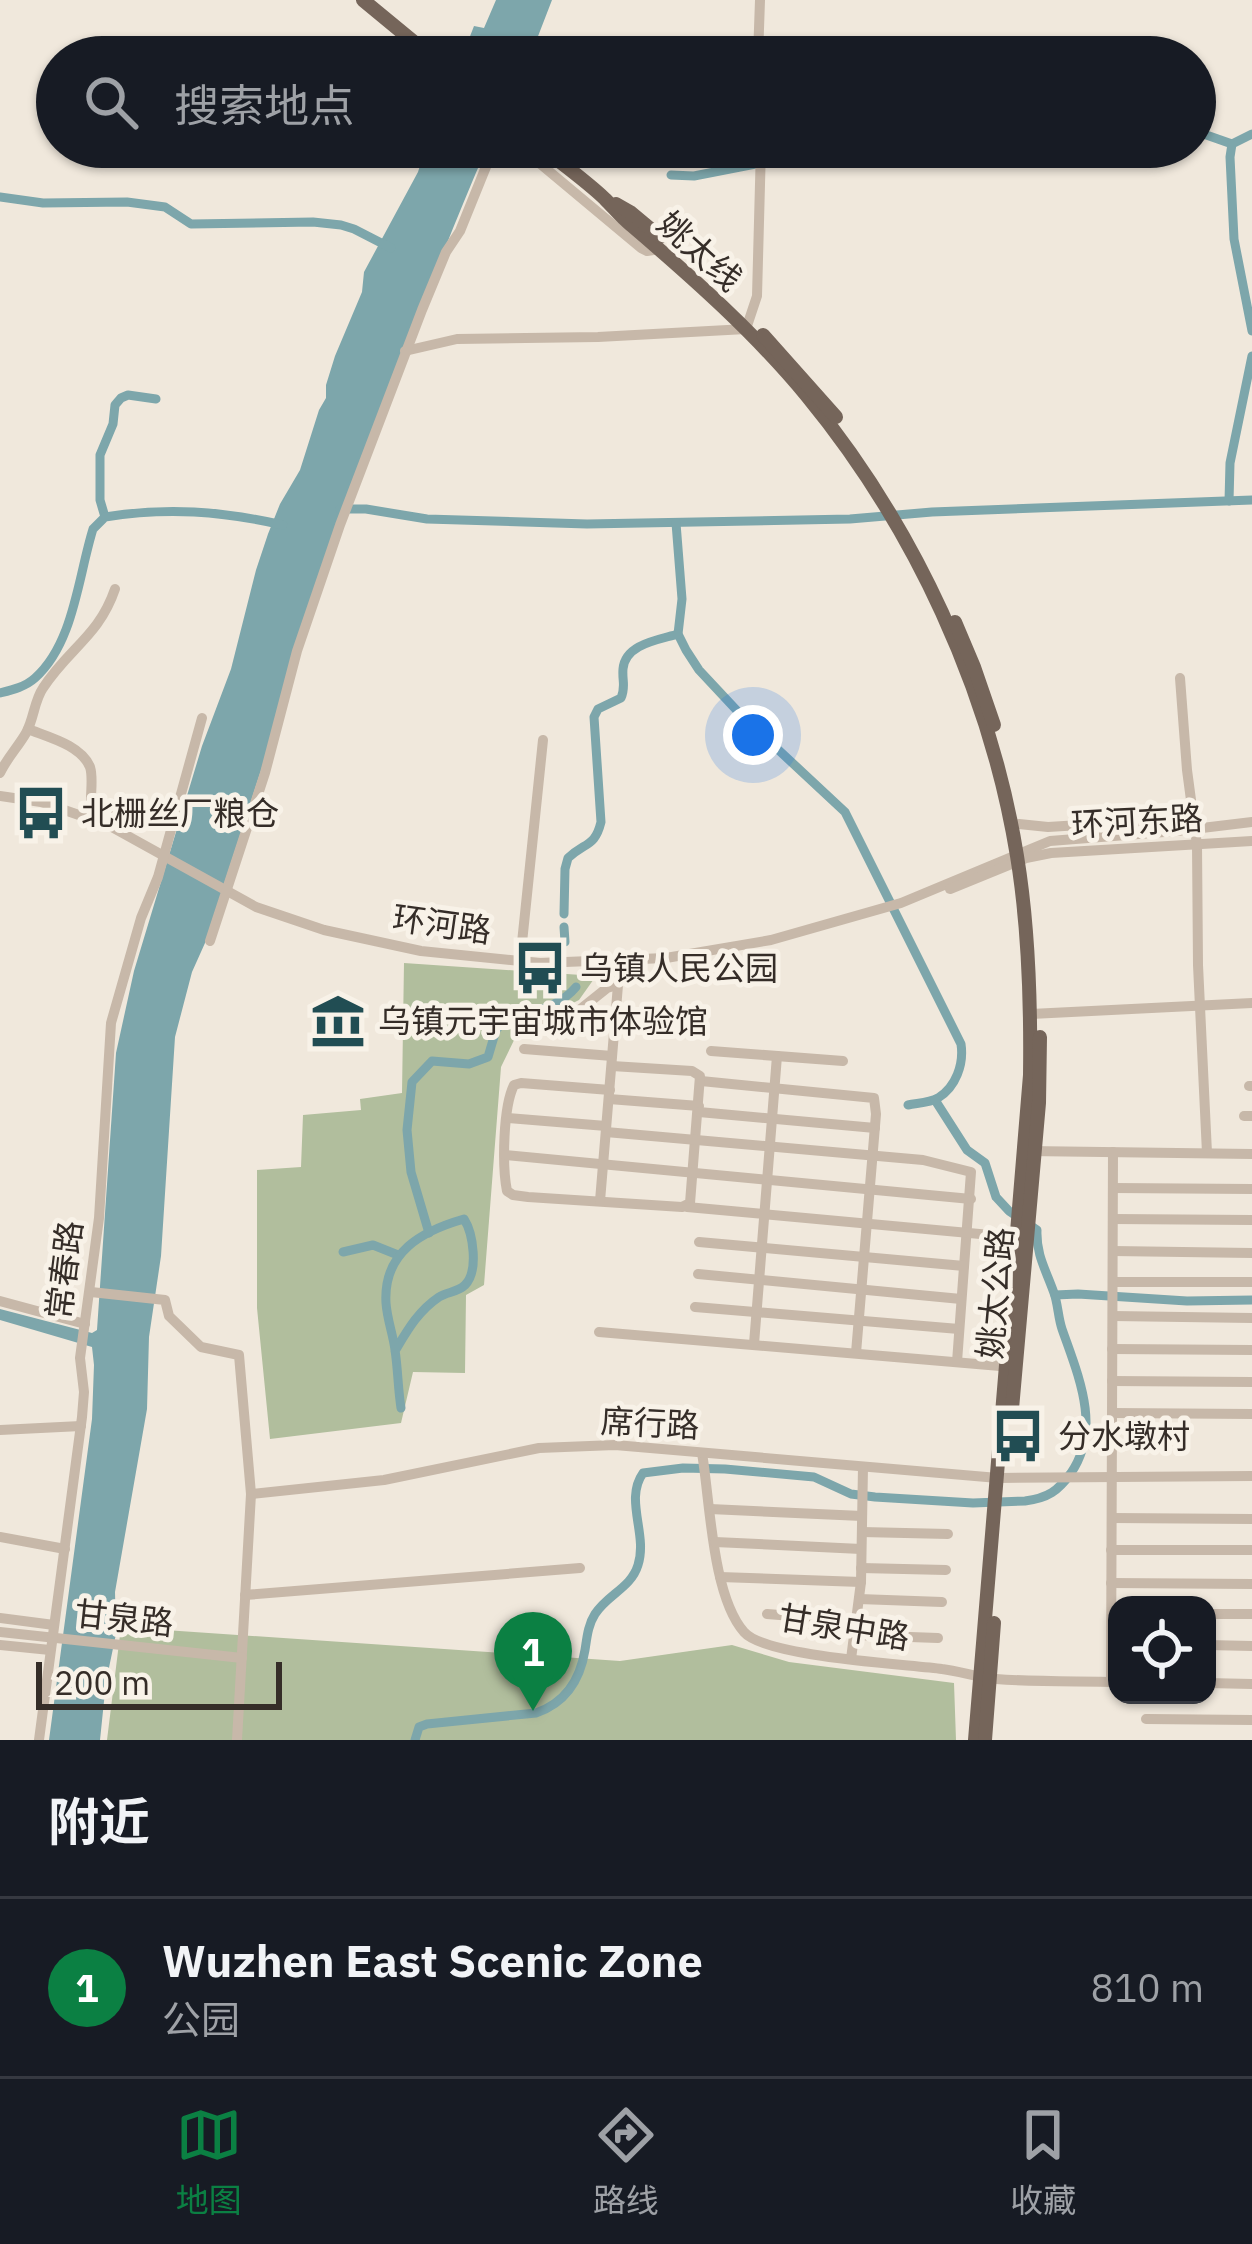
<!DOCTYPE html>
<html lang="zh">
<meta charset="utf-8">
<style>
body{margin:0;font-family:"IBM Plex Sans","Noto Sans SC",sans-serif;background:#20242c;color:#f1f3f6}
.controls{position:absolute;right:36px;bottom:36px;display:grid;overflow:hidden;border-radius:24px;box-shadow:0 3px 9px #0004}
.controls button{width:108px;height:108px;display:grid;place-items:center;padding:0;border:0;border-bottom:3px solid #363941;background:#171b24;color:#f1f3f6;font:60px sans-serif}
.scale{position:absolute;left:36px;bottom:30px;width:246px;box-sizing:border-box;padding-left:12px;border:6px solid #352d28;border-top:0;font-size:33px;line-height:42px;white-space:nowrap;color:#352d28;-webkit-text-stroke:9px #f8f2e8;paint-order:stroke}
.you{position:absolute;left:753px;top:735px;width:42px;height:42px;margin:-30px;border:9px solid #fff;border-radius:50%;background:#1a73e8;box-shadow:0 0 0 18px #1a73e833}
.badge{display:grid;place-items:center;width:78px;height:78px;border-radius:50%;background:#0b8043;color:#fff;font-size:39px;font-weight:700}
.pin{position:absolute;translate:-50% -99px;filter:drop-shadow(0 3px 6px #0008)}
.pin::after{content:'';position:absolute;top:63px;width:42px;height:36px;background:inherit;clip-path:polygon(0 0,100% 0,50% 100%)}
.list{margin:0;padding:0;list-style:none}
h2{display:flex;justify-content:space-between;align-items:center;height:156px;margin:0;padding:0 48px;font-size:51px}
h2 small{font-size:39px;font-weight:400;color:#9ea1a6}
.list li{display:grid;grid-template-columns:78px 1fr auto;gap:36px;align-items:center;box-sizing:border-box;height:180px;padding:0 48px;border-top:3px solid #363941}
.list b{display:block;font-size:45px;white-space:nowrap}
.list p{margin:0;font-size:39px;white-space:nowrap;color:#9ea1a6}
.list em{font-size:39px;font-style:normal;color:#9ea1a6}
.icon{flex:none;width:66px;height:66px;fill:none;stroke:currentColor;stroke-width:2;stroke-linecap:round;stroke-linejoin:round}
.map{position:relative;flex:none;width:1252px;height:1740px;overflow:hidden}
.search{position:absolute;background:#171b24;box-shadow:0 3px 9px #0004;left:36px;right:36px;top:36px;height:132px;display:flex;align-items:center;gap:30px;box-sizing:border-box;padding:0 42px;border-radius:66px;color:#9ea1a6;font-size:45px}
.sheet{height:336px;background:#171b24}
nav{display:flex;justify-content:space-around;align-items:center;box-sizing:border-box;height:168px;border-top:3px solid #363941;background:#171b24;font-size:33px;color:#9ea1a6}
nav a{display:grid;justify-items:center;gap:6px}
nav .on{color:#0b8043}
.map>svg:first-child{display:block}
.green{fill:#b1be9d}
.water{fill:#7da6ab}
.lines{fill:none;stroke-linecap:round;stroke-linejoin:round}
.canal{stroke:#7da6ab;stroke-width:9}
.minor{stroke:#c7b8a9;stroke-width:10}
.major{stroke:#75655a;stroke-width:14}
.labels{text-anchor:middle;stroke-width:10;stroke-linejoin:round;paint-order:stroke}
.street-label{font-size:33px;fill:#352d28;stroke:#f8f2e8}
.poi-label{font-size:33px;fill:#352d28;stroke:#f8f2e8;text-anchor:start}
</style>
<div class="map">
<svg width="1252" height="1740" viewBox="0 0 1252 1740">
<rect width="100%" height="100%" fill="#f0e8dc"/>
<g class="green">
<path d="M404,963l192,13 -17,24 -60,30 -18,37 -17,218 -18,10 -1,78 -52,-1 -12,51 -131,16 -13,-131v-138l44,-3 2,-52 58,-5 -1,-11 42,-6z"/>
<path d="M121,1627l499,34 112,-16 57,17 165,21 2,57h-849z"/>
</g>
<g class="water">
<path d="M496,0h56l-22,57h-68l12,-31 10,2z"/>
<path d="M426,147h61c-111,258 -195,529 -282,796l-13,29 -17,65 -14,219 -12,81 -2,72 -32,183 1,42 -10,48 -6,58h-51l43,-321 2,-54 -2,-18 -92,-27v-11l92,24 5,-3 19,-277 18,-82 68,-225 29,-77 25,-99 12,-36 12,-30 20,-34 19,-60 7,-12v-13l9,-29 27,-64 2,-20 54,-100z"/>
</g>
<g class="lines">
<g class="canal">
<path d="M1195,131l37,13"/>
<path d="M1252,134l-20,10 -2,13 4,82 18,92"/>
<path d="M671,175l23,1 123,-24 63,4 104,-9"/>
<path d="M0,197l43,6 84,-1 38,5 26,17 122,-2 28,3 13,4 37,19"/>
<path d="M1229,501l1,-38 22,-107"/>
<path d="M340,509h26l61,10 160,5 263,-5 82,-7 320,-12"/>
<path d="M105,517l-5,-17v-45l13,-31 2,-19 6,-7 7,-3 28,4"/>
<path d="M676,523l6,76 -4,35 8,16 13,20 43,46 103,96 116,232c3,20 -5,43 -23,54 -9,5 -21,5 -30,7"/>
<path d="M0,693c12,-3 25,-6 35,-15 39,-35 43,-101 58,-149l12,-12c62,-10 116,-6 178,8"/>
<path d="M564,914l1,-45 3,-11c17,-16 27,-11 33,-36l-7,-105 4,-8 23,-11c5,-11 1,-17 2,-29 2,-25 35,-29 55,-35"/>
<path d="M564,927l1,15"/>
<path d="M429,1233l-18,-61 -4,-42 5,-48 20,-21 37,3 19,-7 8,-27 5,-6c25,-11 57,-15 75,-37"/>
<path d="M343,1252l30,-7 25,10"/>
<path d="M1055,1295l23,-1 109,7 65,-1"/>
<path d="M395,1351c12,-20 23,-40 44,-54 8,-5 19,-5 26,-12 14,-14 8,-52 -1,-66 -42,12 -81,33 -78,84 1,16 7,31 9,47 3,20 3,39 6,58"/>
<path d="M415,1740l4,-13 8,-3 109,-11c29,-10 44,-32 49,-63 2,-13 3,-25 10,-36 13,-20 36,-26 43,-49 10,-31 -14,-65 5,-92l40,-5 42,1 89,8 37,17 24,3 98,6 52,-2c23,-3 33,-10 46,-28 31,-45 7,-98 -9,-144 -4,-12 -4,-25 -8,-36 -8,-23 -18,-38 -17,-63l-28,-19 -13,-14 -11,-34 -18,-13 -32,-50"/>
</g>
<g class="minor">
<path d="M758,57l2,-57"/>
<path d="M520,147l121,101 6,3 13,-2"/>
<path d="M405,351l52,-12 141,-2 148,-8 11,-33 4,-149"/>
<path d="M1180,678l7,92 10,75 1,120 9,188"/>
<path d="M28,729c20,8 53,16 62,38 3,9 1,22 1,32l57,24 28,-10"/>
<path d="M0,773c7,-15 18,-26 26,-40 8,-14 8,-32 17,-45 26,-40 56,-52 72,-99"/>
<path d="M0,796l41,6 67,23 148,82 68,23 97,21 119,12 126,-5 105,-18 130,-37 149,-62 127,-10 75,-9"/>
<path d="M1019,824l29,3 113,-7 36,1"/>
<path d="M950,889l76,-31 25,-5 201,-12"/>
<path d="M210,941l55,-168 32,-122 43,-126 82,-215 24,-58 14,-21 34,-84"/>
<path d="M520,962l23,-222"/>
<path d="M1031,1014l221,-11"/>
<path d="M572,1016l35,-28 10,-3"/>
<path d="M544,1022l13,-4 39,-1"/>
<path d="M524,1049l88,7"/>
<path d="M711,1051l132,10"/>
<path d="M701,1081l173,17 2,16 -20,239"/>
<path d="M1249,1086h3"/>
<path d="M610,1090l-89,-7 -7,2c-11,22 -12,81 -7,106l6,4 15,2 154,10 8,-4 10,-127 -8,-5 -80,-5"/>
<path d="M609,1099l90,7"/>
<path d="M699,1112l176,16"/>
<path d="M1244,1116h8"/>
<path d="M507,1118l99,8"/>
<path d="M606,1132l317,28 48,12 -14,190"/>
<path d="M1028,1151l224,3"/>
<path d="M505,1155l466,44"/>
<path d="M1113,1188l139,1"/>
<path d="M600,1201l20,-240"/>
<path d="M687,1207l337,31"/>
<path d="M1113,1219l139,1"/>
<path d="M699,1242l265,24"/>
<path d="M1113,1251l139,2"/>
<path d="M698,1274l263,25"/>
<path d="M1113,1282h139"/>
<path d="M91,1292l74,8 4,16 32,31 38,8 12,139 -14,246"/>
<path d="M0,1301l85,23"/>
<path d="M695,1307l264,22"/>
<path d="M1113,1316l139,2"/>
<path d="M599,1332l413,35"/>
<path d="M754,1344l23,-288"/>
<path d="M1112,1349l140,1"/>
<path d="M1112,1381l140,1"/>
<path d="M1112,1413l140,1"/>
<path d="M0,1430l81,-4"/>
<path d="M702,1453c8,47 10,143 42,179 21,25 161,32 198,37 18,2 37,9 54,10 40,3 81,2 121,3"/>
<path d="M251,1494l133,-14 155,-32 76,-3 383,33 254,-2"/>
<path d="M710,1509l152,7"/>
<path d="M1112,1518l140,1"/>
<path d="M862,1532l86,2"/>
<path d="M0,1537l65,12"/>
<path d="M715,1542l146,7"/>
<path d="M1111,1550h141"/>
<path d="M861,1568l85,2"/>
<path d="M720,1577l141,5"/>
<path d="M1111,1583l141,1"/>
<path d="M245,1595l335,-27"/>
<path d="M859,1599l83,3"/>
<path d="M767,1614l89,7"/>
<path d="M1207,1614h45"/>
<path d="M0,1618l54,7"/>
<path d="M0,1632l242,26"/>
<path d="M854,1635l84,3"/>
<path d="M0,1645l50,5"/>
<path d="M1207,1645l45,1"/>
<path d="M851,1659l10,-77 2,-115"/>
<path d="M1111,1682l2,-530"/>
<path d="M1207,1683l45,1"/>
<path d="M1146,1719l106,1"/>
<path d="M39,1740l43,-323 2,-25 -4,-34 19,-140 12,-195 30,-105 17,-41 44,-159"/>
</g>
<g class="major">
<path d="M363,0l69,57"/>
<path d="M541,147c21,17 44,33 64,52 9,9 16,18 26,26 62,53 124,108 176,171 107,130 183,294 210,460 12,73 14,145 13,219l-55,665"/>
<path d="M616,204l14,8 30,25"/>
<path d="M763,335l73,82"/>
<path d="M955,622l19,45 20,58"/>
<path d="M1012,1409l27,-306 1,-66"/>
<path d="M985,1740l9,-117"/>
</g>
</g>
<defs>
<symbol id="bus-bare" viewBox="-9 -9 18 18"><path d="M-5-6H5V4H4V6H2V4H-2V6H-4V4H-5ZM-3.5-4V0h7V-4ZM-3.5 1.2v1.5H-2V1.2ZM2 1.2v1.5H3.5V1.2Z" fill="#214d53" stroke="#f8f2e8" stroke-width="2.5" paint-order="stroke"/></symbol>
<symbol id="museum-bare" viewBox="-9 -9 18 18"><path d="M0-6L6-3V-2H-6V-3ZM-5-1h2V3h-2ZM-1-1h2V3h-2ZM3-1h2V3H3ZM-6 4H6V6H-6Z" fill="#214d53" stroke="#f8f2e8" stroke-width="2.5" paint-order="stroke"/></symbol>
</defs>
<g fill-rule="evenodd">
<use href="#bus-bare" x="3" y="775" width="76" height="76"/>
<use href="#bus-bare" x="502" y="930" width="76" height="76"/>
<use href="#museum-bare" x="300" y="983" width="76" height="76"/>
<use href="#bus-bare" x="980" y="1398" width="76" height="76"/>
</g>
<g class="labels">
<g class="street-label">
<text transform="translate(700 251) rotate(42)" y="12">姚太线</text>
<text transform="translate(1137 821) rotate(-3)" y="12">环河东路</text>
<text transform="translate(442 924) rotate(8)" y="12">环河路</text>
<text transform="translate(64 1270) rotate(-83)" y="12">常春路</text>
<text transform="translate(995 1293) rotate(-85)" y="12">姚太公路</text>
<text transform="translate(650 1423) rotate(3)" y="12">席行路</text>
<text transform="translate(124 1618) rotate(6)" y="12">甘泉路</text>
<text transform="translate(844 1627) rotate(9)" y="12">甘泉中路</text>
</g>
<g class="poi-label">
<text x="81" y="825">北栅丝厂粮仓</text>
<text x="580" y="980">乌镇人民公园</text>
<text x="378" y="1033">乌镇元宇宙城市体验馆</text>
<text x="1058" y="1448">分水墩村</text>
</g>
</g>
</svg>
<div class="controls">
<button><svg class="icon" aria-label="locate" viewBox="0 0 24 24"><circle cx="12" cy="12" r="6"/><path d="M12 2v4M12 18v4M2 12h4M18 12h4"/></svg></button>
</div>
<div class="scale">200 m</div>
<div class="you"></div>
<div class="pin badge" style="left:533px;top:1711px">1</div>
<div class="search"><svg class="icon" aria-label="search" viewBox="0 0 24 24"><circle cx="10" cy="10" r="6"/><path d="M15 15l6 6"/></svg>搜索地点</div>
</div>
<section class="sheet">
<h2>附近<small></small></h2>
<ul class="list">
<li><span class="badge">1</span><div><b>Wuzhen East Scenic Zone</b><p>公园</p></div><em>810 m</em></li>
</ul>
</section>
<nav>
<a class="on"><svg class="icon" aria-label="map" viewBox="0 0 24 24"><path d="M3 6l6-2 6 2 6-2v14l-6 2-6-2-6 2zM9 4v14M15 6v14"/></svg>地图</a>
<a><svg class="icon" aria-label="directions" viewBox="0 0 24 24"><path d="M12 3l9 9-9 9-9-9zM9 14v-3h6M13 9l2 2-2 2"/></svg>路线</a>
<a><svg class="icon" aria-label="saved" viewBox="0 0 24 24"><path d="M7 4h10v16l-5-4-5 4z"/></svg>收藏</a>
</nav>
